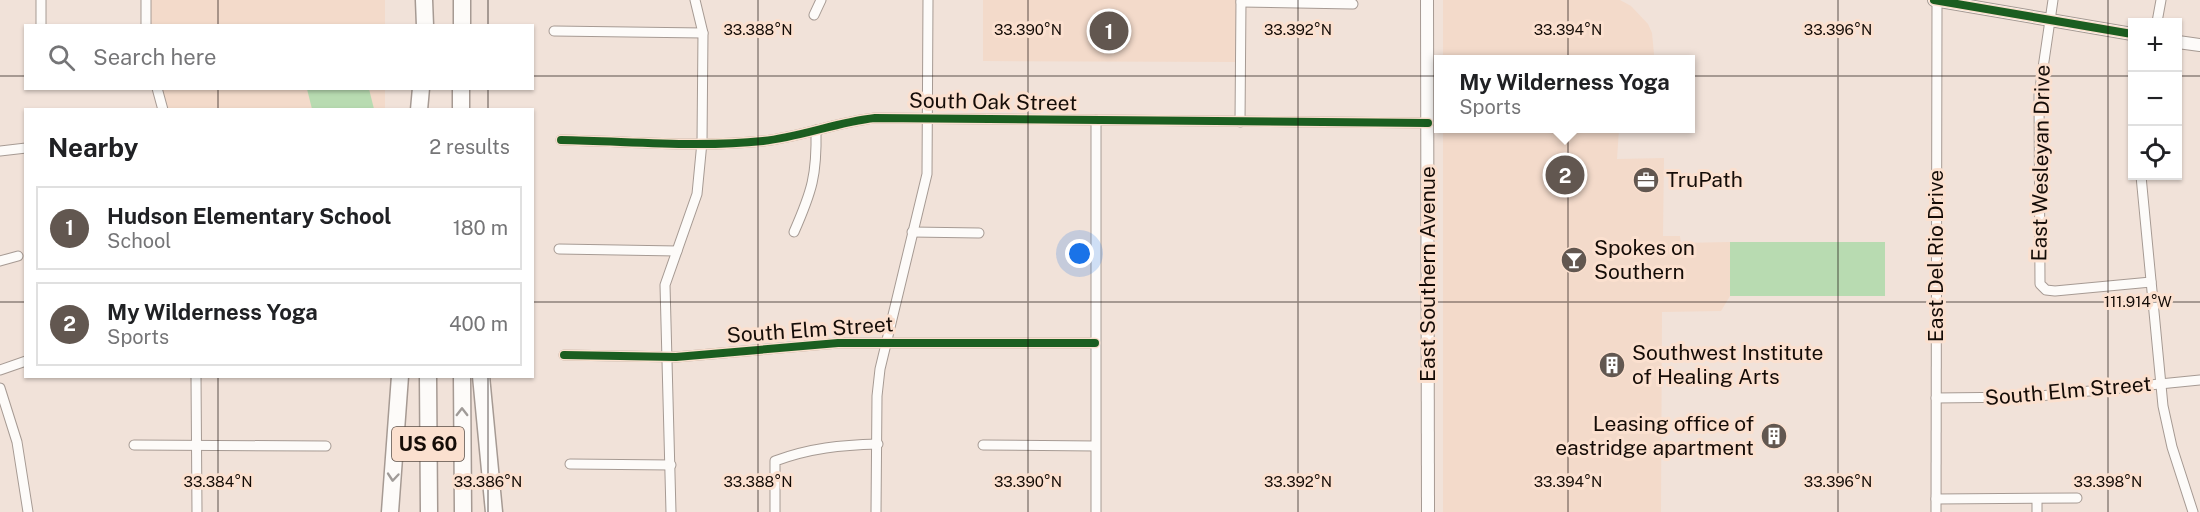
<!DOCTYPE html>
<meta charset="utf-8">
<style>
body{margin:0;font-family:"Public Sans",sans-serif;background:#f2f2f2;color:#202124}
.controls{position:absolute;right:18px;top:18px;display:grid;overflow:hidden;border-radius:0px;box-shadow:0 2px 4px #0004}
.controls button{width:54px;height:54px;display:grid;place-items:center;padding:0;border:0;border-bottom:2px solid #e0e0e0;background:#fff;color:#202124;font:30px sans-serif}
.you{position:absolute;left:1080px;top:254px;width:21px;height:21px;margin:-15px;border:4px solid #fff;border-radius:50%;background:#1a73e8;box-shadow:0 0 0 9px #1a73e833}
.badge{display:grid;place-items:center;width:39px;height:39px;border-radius:50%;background:#625750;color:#fff;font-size:20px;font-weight:700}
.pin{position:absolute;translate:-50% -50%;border:3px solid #fff;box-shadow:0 2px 6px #0006}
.popup{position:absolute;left:1434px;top:55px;width:261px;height:78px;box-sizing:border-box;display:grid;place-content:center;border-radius:0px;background:#fff;filter:drop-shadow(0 2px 4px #0005);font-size:20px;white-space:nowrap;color:#757577}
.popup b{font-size:22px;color:#202124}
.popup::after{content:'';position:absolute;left:50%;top:100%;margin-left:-12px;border:12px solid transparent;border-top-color:#fff}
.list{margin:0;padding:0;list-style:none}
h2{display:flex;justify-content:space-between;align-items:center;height:78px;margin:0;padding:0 24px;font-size:26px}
h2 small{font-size:20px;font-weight:400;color:#757577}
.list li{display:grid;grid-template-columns:39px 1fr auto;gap:18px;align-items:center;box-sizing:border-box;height:84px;margin:0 12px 12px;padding:0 12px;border:2px solid #e0e0e0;border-radius:0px}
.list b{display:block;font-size:22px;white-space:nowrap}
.list p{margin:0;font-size:20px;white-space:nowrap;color:#757577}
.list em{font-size:20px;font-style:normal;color:#757577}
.icon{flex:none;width:33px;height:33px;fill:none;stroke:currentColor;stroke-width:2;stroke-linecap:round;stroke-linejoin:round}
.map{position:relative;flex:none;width:2200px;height:512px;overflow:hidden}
.search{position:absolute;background:#fff;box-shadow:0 2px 4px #0004;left:24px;top:24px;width:510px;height:66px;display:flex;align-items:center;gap:15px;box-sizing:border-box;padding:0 21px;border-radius:0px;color:#757577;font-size:22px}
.panel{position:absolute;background:#fff;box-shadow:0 2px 4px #0004;left:24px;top:108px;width:510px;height:270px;border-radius:0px}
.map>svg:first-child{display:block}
.built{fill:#f3daca}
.green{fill:#b8dbb1}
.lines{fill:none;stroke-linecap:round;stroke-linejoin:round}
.street-casing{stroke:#a69a93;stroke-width:11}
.secondary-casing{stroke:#a69a93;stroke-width:14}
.highway-casing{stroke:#a69a93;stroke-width:19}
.street{stroke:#fdfbf9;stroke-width:9}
.secondary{stroke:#fdfbf9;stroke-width:12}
.highway{stroke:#fdfbf9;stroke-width:16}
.cycleway-casing{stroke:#fbe0cf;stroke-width:11}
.cycleway{stroke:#1b5e20;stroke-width:8}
.oneway{stroke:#a09b98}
.ticks{fill:none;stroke:#150c07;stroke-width:1.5;stroke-opacity:0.45}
.labels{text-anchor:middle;stroke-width:6;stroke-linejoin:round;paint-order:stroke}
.shield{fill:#fbe0cf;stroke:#5a4c43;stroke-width:1.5}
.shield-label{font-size:20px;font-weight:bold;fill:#150c07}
.street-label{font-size:21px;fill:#150c07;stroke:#fbe0cf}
.poi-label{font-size:21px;fill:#150c07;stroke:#fbe0cf;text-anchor:start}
.ticks-label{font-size:15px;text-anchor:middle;fill:#150c07;stroke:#fbe0cf;stroke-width:6;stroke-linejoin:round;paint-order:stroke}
</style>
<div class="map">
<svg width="2200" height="512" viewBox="0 0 2200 512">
<rect width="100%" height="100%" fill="#f1e2d9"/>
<g class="built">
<rect x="146" y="0" width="239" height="25"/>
<path d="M983,0h253v62l-253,-1z"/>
<path d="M1443,0h177l11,6 17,18 4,9 2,21 -2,6 -209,-1z"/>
<path d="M157,89h228v20h-222z"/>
<path d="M1443,129h176l-2,30 47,-1 -1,78h17l1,7 49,-1v54l-9,15 -59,1 -1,200h-218z"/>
</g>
<g class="green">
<path d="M307,89h62l5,20h-62z"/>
<rect x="1730" y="242" width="155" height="54"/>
</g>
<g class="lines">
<defs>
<g id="street">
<path d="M41,0v26"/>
<path d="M146,0v26"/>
<path d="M2053,0l-14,95 1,189 6,6 9,1 96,-9"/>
<path d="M1241,2l112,2"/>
<path d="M814,15l7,-15"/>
<path d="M2157,22l4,-22"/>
<path d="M554,31l149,2"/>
<path d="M157,88l6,22"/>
<path d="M1240,122l1,-122"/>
<path d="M561,140c66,1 136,8 202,1 38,-4 74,-19 112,-23l553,5"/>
<path d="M0,151l26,-3"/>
<path d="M2141,176l22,230 9,41 21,65"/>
<path d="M794,232c18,-41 23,-57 22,-102"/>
<path d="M912,232l67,1"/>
<path d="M559,249l118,2"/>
<path d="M0,261l18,-5"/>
<path d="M564,355l112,2 162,-14h257"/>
<path d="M0,370l26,-9"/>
<path d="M196,376l1,136"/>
<path d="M0,388l17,54 11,70"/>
<path d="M1936,398l93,-1 171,-17"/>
<path d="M134,445l192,1"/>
<path d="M983,445l112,1"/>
<path d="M570,464l101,1"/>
<path d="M1936,499l141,-1"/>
<path d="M2037,499v13"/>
<path d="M671,512l-6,-227 32,-91 5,-52 1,-109 -8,-33"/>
<path d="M775,512v-51c35,-13 66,-16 103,-17"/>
<path d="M876,512l1,-116 3,-27 47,-195 1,-174"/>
<path d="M1096,512v-392"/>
<path d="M1936,512l1,-512"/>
</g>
<g id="secondary">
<path d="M1427,0l1,512"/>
<path d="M1934,0l198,34"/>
<path d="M2178,42l22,3"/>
</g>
<g id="highway">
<path d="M424,0l1,26"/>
<path d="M462,26v-26"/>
<path d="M419,110l2,-22"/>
<path d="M461,110v-22"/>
<path d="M428,376l1,136"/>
<path d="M462,376l1,136"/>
<path d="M481,376l13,136"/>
<path d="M390,512l10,-136"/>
</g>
</defs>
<use href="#street" class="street-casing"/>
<use href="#secondary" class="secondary-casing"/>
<use href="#highway" class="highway-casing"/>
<use href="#street" class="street"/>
<use href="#secondary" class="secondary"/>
<use href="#highway" class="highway"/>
<defs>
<g id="cycleway">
<path d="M1934,0l198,34"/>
<path d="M561,140c66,1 136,8 202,1 38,-4 74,-19 112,-23l553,5"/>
<path d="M564,355l112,2 162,-14h257"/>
</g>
</defs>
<use href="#cycleway" class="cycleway-casing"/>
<use href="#cycleway" class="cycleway"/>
</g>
<defs><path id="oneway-chevron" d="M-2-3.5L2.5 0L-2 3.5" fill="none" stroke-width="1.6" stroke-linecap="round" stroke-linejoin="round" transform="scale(1.5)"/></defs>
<g class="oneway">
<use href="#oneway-chevron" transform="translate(462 412) rotate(-90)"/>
<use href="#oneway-chevron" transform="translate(393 477) rotate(95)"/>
</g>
<path class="ticks" d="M218,0v26M488,0v26M758,0v512M1028,0v512M1298,0v512M1568,0v512M1838,0v512M2108,0v512M0,76h26M532,76h1600M2178,76h22M218,88v22M488,88v22M0,302h26M532,302h1668M218,376v136M488,376v136"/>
<defs>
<symbol id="office-disc" viewBox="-11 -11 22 22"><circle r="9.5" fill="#625750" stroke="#fbe0cf"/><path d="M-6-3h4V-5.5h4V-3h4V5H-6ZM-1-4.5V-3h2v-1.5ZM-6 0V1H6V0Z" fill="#fff"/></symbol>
<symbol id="bar-disc" viewBox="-11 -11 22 22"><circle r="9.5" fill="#625750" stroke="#fbe0cf"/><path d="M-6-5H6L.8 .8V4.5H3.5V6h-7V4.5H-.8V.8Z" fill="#fff"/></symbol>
<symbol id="building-disc" viewBox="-11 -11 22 22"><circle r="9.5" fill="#625750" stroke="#fbe0cf"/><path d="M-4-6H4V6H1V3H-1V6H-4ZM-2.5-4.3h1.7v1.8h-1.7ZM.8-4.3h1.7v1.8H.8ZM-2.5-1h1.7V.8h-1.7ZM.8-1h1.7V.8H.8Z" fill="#fff"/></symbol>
</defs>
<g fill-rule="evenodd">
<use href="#office-disc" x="1631" y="165" width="30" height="30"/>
<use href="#bar-disc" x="1559" y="245" width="30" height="30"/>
<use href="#building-disc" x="1597" y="350" width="30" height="30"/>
<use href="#building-disc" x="1759" y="421" width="30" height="30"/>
</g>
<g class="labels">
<rect class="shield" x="392" y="427" width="72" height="34" rx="4.5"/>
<g class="shield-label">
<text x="428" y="451">US 60</text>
</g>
<g class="street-label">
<text transform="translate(993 102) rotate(1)" y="7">South Oak Street</text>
<text transform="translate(2041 163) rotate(-89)" y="7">East Wesleyan Drive</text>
<text transform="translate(1936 256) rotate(-90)" y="7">East Del Rio Drive</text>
<text transform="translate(1428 274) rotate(-90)" y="7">East Southern Avenue</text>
<text transform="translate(810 330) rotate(-4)" y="7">South Elm Street</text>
<text transform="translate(2068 391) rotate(-5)" y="7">South Elm Street</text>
</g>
<g class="poi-label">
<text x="1666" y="187">TruPath</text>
<text x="1594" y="255">Spokes on<tspan x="1594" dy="24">Southern</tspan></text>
<text x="1632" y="360">Southwest Institute<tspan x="1632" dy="24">of Healing Arts</tspan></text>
<text x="1754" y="431" text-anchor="end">Leasing office of<tspan x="1754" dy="24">eastridge apartment</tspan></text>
</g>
</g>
<g class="ticks-label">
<text x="758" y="35">33.388°N</text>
<text x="1028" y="35">33.390°N</text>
<text x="1298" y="35">33.392°N</text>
<text x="1568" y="35">33.394°N</text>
<text x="1838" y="35">33.396°N</text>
<text x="2138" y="307">111.914°W</text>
<text x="218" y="487">33.384°N</text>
<text x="488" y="487">33.386°N</text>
<text x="758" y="487">33.388°N</text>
<text x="1028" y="487">33.390°N</text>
<text x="1298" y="487">33.392°N</text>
<text x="1568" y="487">33.394°N</text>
<text x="1838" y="487">33.396°N</text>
<text x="2108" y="487">33.398°N</text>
</g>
</svg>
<div class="controls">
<button>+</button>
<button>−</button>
<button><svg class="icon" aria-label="locate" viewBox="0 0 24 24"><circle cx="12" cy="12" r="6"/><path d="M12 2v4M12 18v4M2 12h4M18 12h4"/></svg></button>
</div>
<div class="you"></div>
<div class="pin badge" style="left:1109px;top:31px">1</div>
<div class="pin badge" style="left:1565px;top:175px">2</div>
<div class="popup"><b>My Wilderness Yoga</b>Sports</div>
<div class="search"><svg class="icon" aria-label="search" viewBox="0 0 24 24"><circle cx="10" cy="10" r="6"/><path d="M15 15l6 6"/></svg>Search here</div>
<section class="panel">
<h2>Nearby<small>2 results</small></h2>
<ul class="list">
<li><span class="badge">1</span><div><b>Hudson Elementary School</b><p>School</p></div><em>180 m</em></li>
<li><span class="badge">2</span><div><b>My Wilderness Yoga</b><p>Sports</p></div><em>400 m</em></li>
</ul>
</section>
</div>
